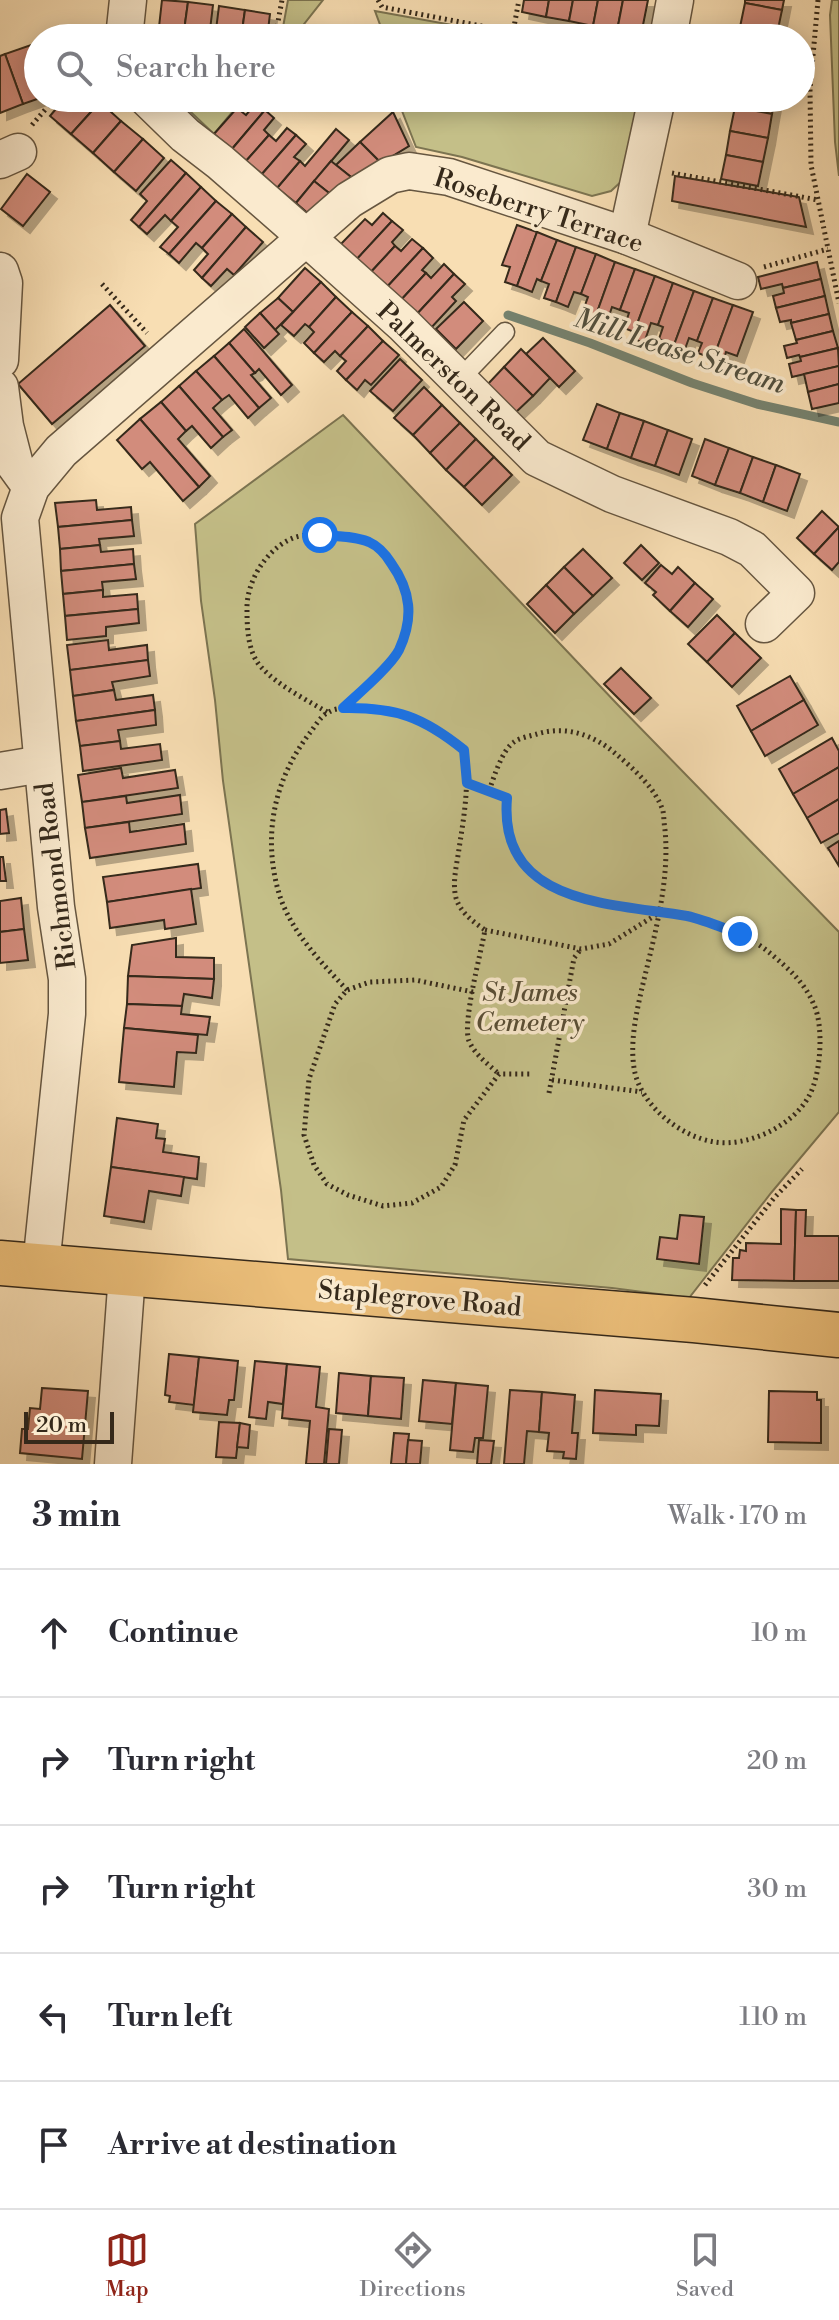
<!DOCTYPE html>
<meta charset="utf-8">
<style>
body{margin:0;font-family:"Libre Bodoni",serif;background:#f7f7f7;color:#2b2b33}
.scale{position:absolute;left:24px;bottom:20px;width:90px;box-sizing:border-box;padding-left:8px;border:4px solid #35291a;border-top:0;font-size:22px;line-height:28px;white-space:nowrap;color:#35291a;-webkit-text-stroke:6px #faeace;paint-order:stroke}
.stop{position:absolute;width:24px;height:24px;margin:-18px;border:6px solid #1a73e8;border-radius:50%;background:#fff}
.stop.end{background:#1a73e8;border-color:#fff;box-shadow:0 2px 8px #0008}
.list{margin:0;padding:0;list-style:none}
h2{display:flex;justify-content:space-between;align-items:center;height:104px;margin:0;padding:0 32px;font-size:34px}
h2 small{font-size:26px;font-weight:400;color:#7c7c81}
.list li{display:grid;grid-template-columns:52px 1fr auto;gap:24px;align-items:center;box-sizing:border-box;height:128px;padding:0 32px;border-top:2px solid #e1e1e2}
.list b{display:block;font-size:30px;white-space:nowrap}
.list em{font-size:26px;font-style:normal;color:#7c7c81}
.icon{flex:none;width:44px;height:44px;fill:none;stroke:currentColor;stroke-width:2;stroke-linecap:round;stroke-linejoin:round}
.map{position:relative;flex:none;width:839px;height:1464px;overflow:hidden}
.search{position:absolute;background:#fff;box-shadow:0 4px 20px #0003;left:24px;right:24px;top:24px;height:88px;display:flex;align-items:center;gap:20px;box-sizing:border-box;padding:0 28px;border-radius:44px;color:#7c7c81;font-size:30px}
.sheet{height:744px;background:#fff}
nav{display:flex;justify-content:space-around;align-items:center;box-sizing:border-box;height:112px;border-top:2px solid #e1e1e2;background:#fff;font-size:22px;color:#7c7c81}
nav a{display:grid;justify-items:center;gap:4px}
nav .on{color:#8f2418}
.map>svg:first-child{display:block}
.green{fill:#c4bf88;stroke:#7c7451;stroke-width:2}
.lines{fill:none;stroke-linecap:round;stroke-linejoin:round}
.stream{stroke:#75826f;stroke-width:9}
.building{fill:#d28c7b;stroke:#35291a;stroke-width:2;filter:url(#shadow)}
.lane-casing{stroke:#665640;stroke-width:21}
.street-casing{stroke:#665640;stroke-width:39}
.primary-casing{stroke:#35291a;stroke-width:47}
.path{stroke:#35291a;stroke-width:5;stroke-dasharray:2 4;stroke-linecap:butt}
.lane{stroke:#faeace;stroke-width:18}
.street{stroke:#faeace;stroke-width:36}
.primary{stroke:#ecbf7a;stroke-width:44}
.route{stroke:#1a73e8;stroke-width:10}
.labels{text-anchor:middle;stroke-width:7;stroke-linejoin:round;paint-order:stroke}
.street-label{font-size:26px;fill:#35291a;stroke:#faeace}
.park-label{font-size:26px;font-style:italic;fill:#594e36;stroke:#faeace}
.water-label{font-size:28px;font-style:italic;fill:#504e3d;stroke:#faeace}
</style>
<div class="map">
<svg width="839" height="1464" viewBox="0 0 839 1464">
<defs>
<filter id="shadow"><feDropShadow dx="7" dy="7" stdDeviation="0" flood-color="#0004"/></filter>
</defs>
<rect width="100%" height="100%" fill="#f8deb3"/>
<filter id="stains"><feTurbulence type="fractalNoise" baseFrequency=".0025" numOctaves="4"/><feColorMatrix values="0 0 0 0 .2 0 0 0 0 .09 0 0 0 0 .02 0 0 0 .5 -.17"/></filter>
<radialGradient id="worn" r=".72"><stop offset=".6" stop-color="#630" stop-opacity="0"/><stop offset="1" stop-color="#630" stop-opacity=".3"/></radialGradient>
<g class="green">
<path d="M288,0h35l-30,38h-12z"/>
<path d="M832,0h7v176l-4,-34 -5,-127z"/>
<path d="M375,11l149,27h-139z"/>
<path d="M176,98h68l-30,36z"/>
<path d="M397,98h244l-16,80 -14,13 -19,5 -130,-39 -46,-10z"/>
<path d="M343,415l275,290 221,227v180l-68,81 -82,105 -77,-10 -324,-29 -7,-69 -58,-409 -8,-81 -14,-99 -6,-77z"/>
</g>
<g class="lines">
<path class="stream" d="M508,315l82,28 102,40 65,21 82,18"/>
</g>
<g class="building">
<path d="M162,0l26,2 -5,36 -25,-2z"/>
<path d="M524,0h25l-3,17 -24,-5z"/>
<path d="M549,0h24l-4,21 -23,-4z"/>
<path d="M573,0h25l-5,26 -24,-5z"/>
<path d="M598,0h25l-6,31 -24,-5z"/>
<path d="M623,0h25l-7,35 -24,-4z"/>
<path d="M745,0h39l-2,10 -37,-7z"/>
<path d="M188,2l25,3 -4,33h-26z"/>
<path d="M745,3l37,7 -5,24 -37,-7z"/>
<path d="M219,6l26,4 -4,28h-26z"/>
<path d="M245,10l25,4 -3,24h-26z"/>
<path d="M740,27l37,7 -1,4h-38z"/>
<path d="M34,44l4,10v44h2l-17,6 -18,-50z"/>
<path d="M5,54l18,50 -23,9v-57z"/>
<path d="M65,98h31l4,4 -29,32 -21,-18z"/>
<path d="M736,98h39l-3,16 -37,-7z"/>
<path d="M100,102l21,19 -28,32 -22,-19z"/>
<path d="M256,103l9,7 -33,39 -18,-15 23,-26 9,7z"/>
<path d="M735,107l37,7 -4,24 -38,-7z"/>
<path d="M265,110l9,8 -10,12 5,5 -23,26 -14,-12z"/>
<path d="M393,112l16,34 -28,17 -21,-21z"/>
<path d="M121,121l22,18 -29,33 -21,-19z"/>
<path d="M287,128l9,7 -34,39 -16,-13 23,-26 7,6z"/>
<path d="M336,129l13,11 -53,63 -19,-15 23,-27 5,5z"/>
<path d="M730,131l38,7 -5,24 -37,-7z"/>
<path d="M296,135l10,9 -12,13 6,4 -23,27 -15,-14z"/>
<path d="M143,139l21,19 -28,33 -22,-19z"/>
<path d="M360,142l21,21 -25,18 -20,-16z"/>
<path d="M726,155l37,7 -5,24 -37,-7z"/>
<path d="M171,160l15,13 -47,54 -8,-7 16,-19 -7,-7z"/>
<path d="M331,161l25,20 -22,16 -20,-16z"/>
<path d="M186,173l15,14 -30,34 -6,-6 -18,19 -8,-7z"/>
<path d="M27,174l23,18 -27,34 -22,-17z"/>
<path d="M675,176l124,21 7,30 -134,-26z"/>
<path d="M314,181l20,16 -23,19 -15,-13z"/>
<path d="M201,187l15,14 -47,53 -9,-7 18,-20 -7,-6z"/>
<path d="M216,201l16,13 -30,34 -6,-5 -17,20 -10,-9z"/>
<path d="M383,213l9,8 -36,39 -16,-15 25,-26 7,6z"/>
<path d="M232,214l14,13 -44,51 -8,-8 14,-16 -6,-6z"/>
<path d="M392,221l11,9 -11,12 3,4 -25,27 -14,-13z"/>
<path d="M517,225l20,7 -20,54 -12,-4 5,-15 -8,-2z"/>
<path d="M246,227l17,15 -29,33 -7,-6 -16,17 -9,-8z"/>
<path d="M537,232l20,8 -16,41 -4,-2 -5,13 -15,-6z"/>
<path d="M412,239l11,9 -37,40 -16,-15 25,-27 6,5z"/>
<path d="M557,240l19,7 -20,55 -12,-4 5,-14 -8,-3z"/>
<path d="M576,247l20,7 -15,40 -7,-2 -6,15 -12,-5z"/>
<path d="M423,248l10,10 -11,12 4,3 -26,28 -14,-13z"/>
<path d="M596,254l19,8 -20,56 -13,-5 6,-16 -7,-3z"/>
<path d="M615,262l20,7 -15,41 -8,-3 -5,15 -12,-4z"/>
<path d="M817,262l4,17 -38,9 -1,-4 -21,5 -3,-12z"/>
<path d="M444,264l10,10 -38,41 -16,-14 26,-28 5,5z"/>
<path d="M305,268l16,14 -28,30 -15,-14z"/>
<path d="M635,269l20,7 -21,56 -10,-4 5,-15 -9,-3z"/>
<path d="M454,274l11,10 -13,13 4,4 -26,28 -14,-14z"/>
<path d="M655,276l18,7 -15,42 -7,-2 -7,20 -12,-5z"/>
<path d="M821,279l4,17 -49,12 -3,-12 11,-3 -1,-5z"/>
<path d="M321,282l15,15 -27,30 -4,-3 -11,12 -13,-11z"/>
<path d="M673,283l21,8 -20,54 -15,-6 4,-12 -5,-2z"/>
<path d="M694,291l19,7 -16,43 -8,-3 -4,11 -11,-4z"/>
<path d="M825,296l4,18 -38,9v-3l-11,2 -4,-14z"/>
<path d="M336,297l16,15 -38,41 -10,-10 10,-11 -5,-5z"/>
<path d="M278,298l15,14 -18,18 -15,-17z"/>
<path d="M713,298l20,7 -20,54 -15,-6 4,-10 -5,-2z"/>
<path d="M464,302l19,19 -27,28 -20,-20z"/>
<path d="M110,305l35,41 -93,78 -34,-40z"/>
<path d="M733,305l20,7 -16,44 -11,-4 -3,10 -10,-3z"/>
<path d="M352,312l16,14 -28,30 -5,-5 -11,11 -10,-9z"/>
<path d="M260,313l19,21 -15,14 -19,-21z"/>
<path d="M829,314l4,17 -37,9 -5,-17z"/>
<path d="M368,326l15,15 -37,39 -9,-9 9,-10 -6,-5z"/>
<path d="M244,329l48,56 -11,10 -22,-26 -4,4 -26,-30z"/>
<path d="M833,331l5,17 -38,9 -1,-2 -12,3 -3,-12 13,-3 -1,-3z"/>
<path d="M543,338l32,33 -16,16 -33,-33z"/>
<path d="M383,341l16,14 -28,30 -6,-5 -8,10 -11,-10z"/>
<path d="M229,343l26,30 -4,2 20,23 -12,10 -45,-52z"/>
<path d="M838,348l1,18 -47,11 -3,-13 12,-3 -1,-4z"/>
<path d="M521,349l29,29 -17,18 -29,-29z"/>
<path d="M214,356l45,52 -11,10 -19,-23 -7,5 -26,-29z"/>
<path d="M400,359l22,21 -29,31 -23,-20z"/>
<path d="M839,366v18l-31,8 -4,-18z"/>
<path d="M504,367l29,29 -18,17 -28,-28z"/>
<path d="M196,371l26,29 -9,8 19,22 -9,7 -44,-51z"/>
<path d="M839,384v19l-27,6 -4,-17z"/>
<path d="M179,386l44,51 -12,11 -19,-22 -6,5 -25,-29z"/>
<path d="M424,387l18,18 -29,30 -19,-17z"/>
<path d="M161,402l25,29 -8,8 32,37 -11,11 -59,-68z"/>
<path d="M597,404l23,9 -13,36 -24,-9z"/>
<path d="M442,405l18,18 -30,30 -17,-18z"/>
<path d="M620,413l24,8 -13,37 -24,-9z"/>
<path d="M140,419l59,68 -16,14 -33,-39 -8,7 -25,-29z"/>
<path d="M644,421l24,9 -13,36 -24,-8z"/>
<path d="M460,423l16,16 -30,31 -16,-17z"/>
<path d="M668,430l24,9 -13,36 -24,-9z"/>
<path d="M476,439l18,18 -30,30 -18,-17z"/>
<path d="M705,439l24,9 -14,37 -23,-9z"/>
<path d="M729,448l24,9 -13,36 -25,-8z"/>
<path d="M494,457l18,18 -30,30 -18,-18z"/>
<path d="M753,457l23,8 -13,37 -23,-9z"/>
<path d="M776,465l24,9 -13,37 -24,-9z"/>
<path d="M96,500l1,10 34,-3 1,13 -74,7 -3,-24z"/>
<path d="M822,511l17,16 -25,27 -17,-16z"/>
<path d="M132,520l2,16 -35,3 1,6 -40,4 -2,-22z"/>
<path d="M839,527v35l-7,8 -18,-16z"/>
<path d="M100,545l1,7 32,-3 1,15 -73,7 -1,-22z"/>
<path d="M641,545l18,18 -17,17 -18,-17z"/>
<path d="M583,549l29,29 -19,18 -29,-29z"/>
<path d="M134,564l2,15 -34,3 1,8 -40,4 -2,-23z"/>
<path d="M661,565l11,9 6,-7 17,16 -25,28 -17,-16 3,-3 -11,-9z"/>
<path d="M564,567l29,29 -19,18 -28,-29z"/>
<path d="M695,583l18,16 -25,28 -18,-16z"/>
<path d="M546,585l28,29 -19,19 -28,-29z"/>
<path d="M103,590v7l34,-3 1,15 -73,7 -2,-22z"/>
<path d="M138,609l1,14 -33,4v9l-39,4 -2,-24z"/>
<path d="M717,615l18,18 -28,29 -19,-18z"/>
<path d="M735,633l26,25 -29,29 -25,-25z"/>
<path d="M108,640l1,10 38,-5 1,15 -78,10 -3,-25z"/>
<path d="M148,660l2,16 -38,6 2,8 -41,6 -3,-26z"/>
<path d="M621,668l30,30 -17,16 -30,-30z"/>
<path d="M790,676l14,24 -53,31 -14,-25z"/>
<path d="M114,690l2,10 37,-5 2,15 -79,11 -3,-25z"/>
<path d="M804,700l14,25 -53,31 -14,-25z"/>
<path d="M155,710l1,15 -38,5 2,11 -40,5 -4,-25z"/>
<path d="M832,738l7,13v16l-46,27 -14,-25z"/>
<path d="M120,741l1,8 39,-5 2,16 -79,11 -3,-25z"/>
<path d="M839,767v32l-32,19 -14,-24z"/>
<path d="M121,768l2,10 52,-8 3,18 -96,14 -4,-27z"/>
<path d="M180,795l2,19 -97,14 -3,-26 44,-6 1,7z"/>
<path d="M839,799v34l-18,10 -14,-25z"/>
<path d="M6,809l3,24 -9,1v-24z"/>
<path d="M129,822l1,10 54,-8 2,20 -96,14 -5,-30z"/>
<path d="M839,841v25l-11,-18z"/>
<path d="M0,857h3l3,24h-6z"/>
<path d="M198,864l3,24 -94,14 -4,-25z"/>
<path d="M191,889l5,35 -31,5 -1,-9 -54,8 -3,-26z"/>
<path d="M21,898l3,31 -24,3v-31z"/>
<path d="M24,929l4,31 -28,3v-31z"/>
<path d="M176,938v19l38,1v21l-86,-3 4,-31z"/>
<path d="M128,976l86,3 -2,19 -28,-4 -2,12 -55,-2z"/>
<path d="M127,1004l55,2 -1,8 29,3 -3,18 -83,-7z"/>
<path d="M124,1028l74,7 -2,18 -19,-1 -3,35 -55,-5z"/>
<path d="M117,1118l41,6 -2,14 9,1 -2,13 36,5 -2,22 -86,-12z"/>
<path d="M111,1167l73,10 -3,19 -32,-5 -5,31 -40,-6z"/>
<path d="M781,1209l15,1 -2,71 -62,-1 1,-22h6l1,-8 6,1v-8l35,1z"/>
<path d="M796,1210h10l-1,26h34v45h-45z"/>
<path d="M680,1215l24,2 -5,47 -42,-5 3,-22 17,2z"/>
<path d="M169,1354l30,3 -5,48 -25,-3 1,-6 -5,-1z"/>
<path d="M199,1357l39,4 -4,39h-5l-2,15 -34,-3z"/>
<path d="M255,1361l32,3 -4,40 -15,-2 -2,17 -17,-2z"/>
<path d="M287,1364l33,3 -4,40 13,2 -5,55h-18l4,-43 -28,-3z"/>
<path d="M339,1373l32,3 -3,40 -32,-3z"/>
<path d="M371,1376l33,2 -3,41 -33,-3z"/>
<path d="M423,1380l33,3 -4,41 -33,-3z"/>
<path d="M456,1383l32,3 -5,52h-8l-2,14 -23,-2z"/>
<path d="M42,1388l46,3 -6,68 -62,-6 2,-24h6l2,-21 10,1z"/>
<path d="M510,1390l32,2 -3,40 -12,-1 -3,33h-20z"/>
<path d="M595,1390l66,4 -2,32 -23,-1v10l-43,-2z"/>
<path d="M769,1391l48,1v8h4v43l-53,-1z"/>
<path d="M542,1392l33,3 -3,38h6l-2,26 -13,-1 1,-6 -17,-1 2,-18 -10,-1z"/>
<path d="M219,1422l21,1 -4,35 -20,-1z"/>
<path d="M240,1423l10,2 -2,23 -11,-1z"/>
<path d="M329,1429l13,1 -3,34h-13z"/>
<path d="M394,1433l15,1 -3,30h-15z"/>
<path d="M408,1440l14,1 -2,23h-14z"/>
<path d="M479,1440l15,1 -3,23h-14z"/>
</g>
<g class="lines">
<defs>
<path id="lane" d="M459,380l46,-48"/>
<g id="street">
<path d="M124,38l4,-38"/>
<path d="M668,38l7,-38"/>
<path d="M147,98l38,37 35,27 87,76 96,86 134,134 75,36 117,43 23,12 44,44 -32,31"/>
<path d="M0,160l18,-8"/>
<path d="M627,236l30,-138"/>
<path d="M0,271l4,12 -4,77"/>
<path d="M0,387l5,39 10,39 16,22"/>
<path d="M0,771l42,-7"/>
<path d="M41,1266l26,-252v-35l-11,-72 -36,-389 11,-31 30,-36 288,-251 41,-25 19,-4 40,6 178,59 111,45"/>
<path d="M113,1464l14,-190"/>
</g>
<path id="primary" d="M0,1263l694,57 145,15"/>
</defs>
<use href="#lane" class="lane-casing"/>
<use href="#street" class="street-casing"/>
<use href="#primary" class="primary-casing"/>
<g class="path">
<path d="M378,0l4,7 131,25 6,-32"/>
<path d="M818,0l-8,89 1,76 28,138"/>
<path d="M513,32l32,6"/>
<path d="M275,38l7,-38"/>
<path d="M32,125l23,-27"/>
<path d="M672,173l146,27"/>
<path d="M764,267l64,-18"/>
<path d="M102,284l45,49"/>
<path d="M327,712c-22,-13 -48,-26 -65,-44 -14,-14 -15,-39 -15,-58 -1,-28 19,-61 46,-72 13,-5 30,-3 43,-2 11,1 26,2 35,7 9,5 16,14 22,22 18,27 21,55 6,85 -9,18 -40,43 -55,57"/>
<path d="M467,783l40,15c-2,25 1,44 16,64 39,52 114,40 171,56 27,7 56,18 77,36 18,15 34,29 43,51 10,21 7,70 -5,91 -16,30 -61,51 -94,46 -34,-5 -72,-35 -80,-69 -6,-27 1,-59 7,-85 12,-51 28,-106 23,-158 -1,-6 -1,-13 -2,-19 -7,-22 -29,-42 -47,-57 -22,-19 -50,-29 -79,-20 -7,2 -18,4 -23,8 -12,8 -20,35 -25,49"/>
<path d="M485,930l96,19 28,-5 50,-31"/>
<path d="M347,990c-27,-29 -58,-60 -69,-100 -15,-55 -4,-110 31,-156 5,-6 12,-19 20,-22 6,-4 16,-4 24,-4 47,-1 75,13 111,42 6,33 0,66 -5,99 -2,14 -6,30 -4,44 2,17 17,28 30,37 -4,23 -23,93 -16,111 6,14 19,23 30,33"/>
<path d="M473,992l-58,-12 -45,2 -23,8 -12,14 -26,75 -5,56 10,30 13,19 21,11 35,11 29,-3 29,-16 14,-22 9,-45 35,-46h31"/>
<path d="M552,1080l90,12"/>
<path d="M549,1093l25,-135 7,-9"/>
<path d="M705,1285l69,-87 28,-29"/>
</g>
<use href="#lane" class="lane"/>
<use href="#street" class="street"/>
<use href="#primary" class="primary"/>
</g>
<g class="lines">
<path class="route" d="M320,535c16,1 34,1 49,7 9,4 17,13 22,21 20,28 23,55 8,87 -9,17 -41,44 -56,58 53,-1 80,9 121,42l3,33 40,15c-9,108 105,105 180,118 18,4 36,12 53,18"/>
</g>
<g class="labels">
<g class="street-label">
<text transform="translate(539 210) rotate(18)" y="9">Roseberry Terrace</text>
<text transform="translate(454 376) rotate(44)" y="9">Palmerston Road</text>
<text transform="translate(55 876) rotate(-97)" y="9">Richmond Road</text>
<text transform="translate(420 1298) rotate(5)" y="9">Staplegrove Road</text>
</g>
<g class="park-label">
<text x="530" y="1001">St James<tspan x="530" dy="30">Cemetery</tspan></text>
</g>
<g class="water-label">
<text transform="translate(680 350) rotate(18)" y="10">Mill Lease Stream</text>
</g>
</g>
<rect width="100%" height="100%" filter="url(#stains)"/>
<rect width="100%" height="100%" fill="url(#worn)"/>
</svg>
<div class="scale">20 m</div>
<div class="stop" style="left:320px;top:535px"></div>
<div class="stop end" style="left:740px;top:934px"></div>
<div class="search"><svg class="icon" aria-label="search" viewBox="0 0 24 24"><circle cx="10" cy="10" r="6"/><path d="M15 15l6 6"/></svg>Search here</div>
</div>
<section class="sheet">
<h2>3 min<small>Walk · 170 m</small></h2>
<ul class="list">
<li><svg class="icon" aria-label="ahead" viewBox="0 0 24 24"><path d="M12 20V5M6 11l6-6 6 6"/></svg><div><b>Continue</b></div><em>10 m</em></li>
<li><svg class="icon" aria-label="right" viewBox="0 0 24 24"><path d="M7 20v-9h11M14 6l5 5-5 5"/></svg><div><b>Turn right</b></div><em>20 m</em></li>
<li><svg class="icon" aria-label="right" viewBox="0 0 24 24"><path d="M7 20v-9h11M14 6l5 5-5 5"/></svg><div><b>Turn right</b></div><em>30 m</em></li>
<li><svg class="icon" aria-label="left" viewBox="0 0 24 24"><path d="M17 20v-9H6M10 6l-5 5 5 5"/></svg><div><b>Turn left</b></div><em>110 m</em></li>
<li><svg class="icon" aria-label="arrive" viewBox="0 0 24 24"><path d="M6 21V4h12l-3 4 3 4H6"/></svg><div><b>Arrive at destination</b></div></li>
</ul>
</section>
<nav>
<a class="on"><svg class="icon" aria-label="map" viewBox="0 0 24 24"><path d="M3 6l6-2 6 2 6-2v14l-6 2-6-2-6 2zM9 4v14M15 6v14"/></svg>Map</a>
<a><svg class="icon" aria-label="directions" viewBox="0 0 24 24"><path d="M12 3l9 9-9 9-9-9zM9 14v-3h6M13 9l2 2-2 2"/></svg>Directions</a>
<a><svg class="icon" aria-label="saved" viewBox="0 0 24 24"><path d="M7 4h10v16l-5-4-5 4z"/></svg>Saved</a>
</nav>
